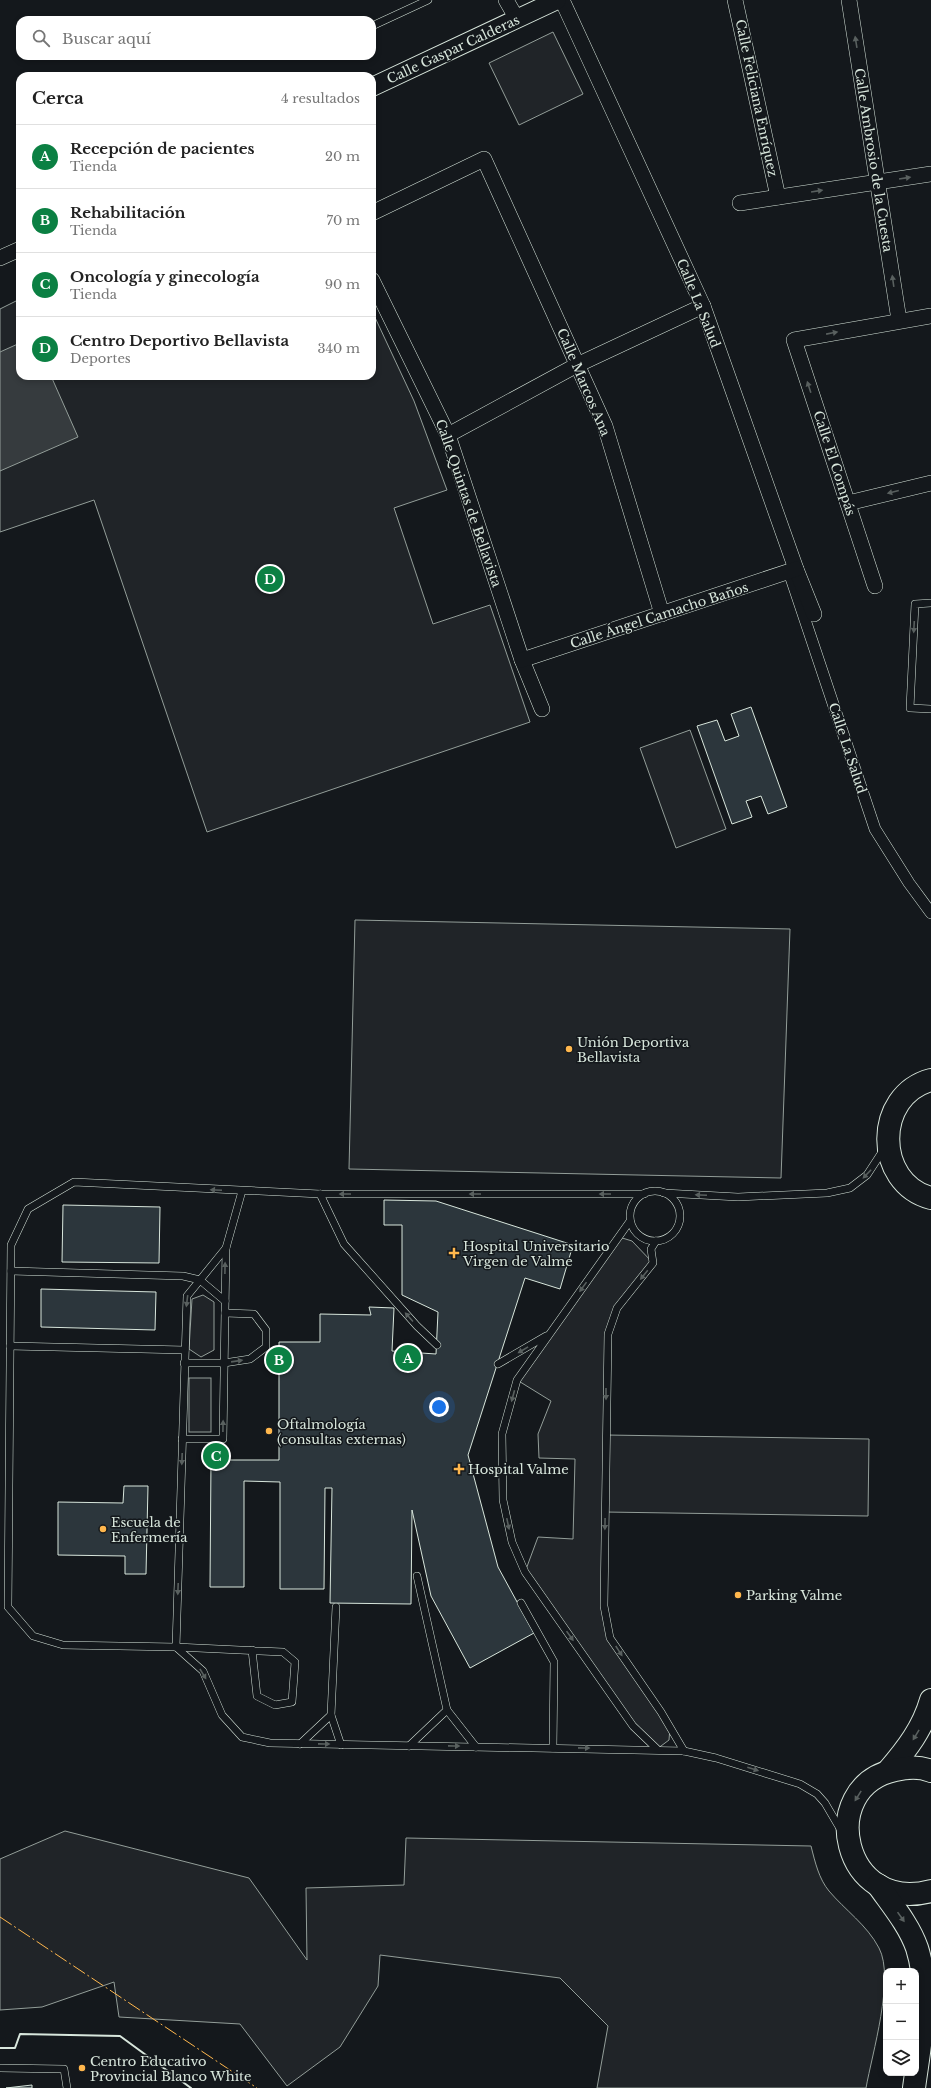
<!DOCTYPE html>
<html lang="es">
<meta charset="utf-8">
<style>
body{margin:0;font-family:"Libre Baskerville",serif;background:#f2f2f2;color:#222}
.controls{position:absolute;right:12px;bottom:12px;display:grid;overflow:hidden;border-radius:8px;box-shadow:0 2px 6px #0003}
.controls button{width:36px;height:36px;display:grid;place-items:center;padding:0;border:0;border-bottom:1px solid #e0e0e0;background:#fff;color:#222;font:20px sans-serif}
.you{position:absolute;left:439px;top:1407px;width:14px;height:14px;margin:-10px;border:3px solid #fff;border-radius:50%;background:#1a73e8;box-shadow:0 0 0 6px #1a73e833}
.badge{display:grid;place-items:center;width:26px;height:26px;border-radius:50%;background:#0b8043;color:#fff;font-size:13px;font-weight:700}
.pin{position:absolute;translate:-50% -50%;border:2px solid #fff;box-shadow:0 1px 4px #0006}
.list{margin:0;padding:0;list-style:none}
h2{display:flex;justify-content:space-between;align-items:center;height:52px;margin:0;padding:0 16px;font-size:17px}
h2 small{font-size:13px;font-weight:400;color:#767676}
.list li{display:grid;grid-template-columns:26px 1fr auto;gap:12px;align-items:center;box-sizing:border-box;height:64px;padding:0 16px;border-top:1px solid #e0e0e0}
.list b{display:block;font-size:15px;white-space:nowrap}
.list p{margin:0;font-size:13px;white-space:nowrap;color:#767676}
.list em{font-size:13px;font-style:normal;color:#767676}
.icon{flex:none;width:22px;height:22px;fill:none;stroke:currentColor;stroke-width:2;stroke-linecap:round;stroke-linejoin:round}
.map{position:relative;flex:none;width:931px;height:2088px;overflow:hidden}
.search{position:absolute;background:#fff;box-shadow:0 2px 6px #0003;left:16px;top:16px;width:360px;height:44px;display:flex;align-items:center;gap:10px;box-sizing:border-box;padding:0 14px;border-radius:12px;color:#767676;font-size:15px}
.panel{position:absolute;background:#fff;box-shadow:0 2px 6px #0003;left:16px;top:72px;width:360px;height:308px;border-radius:12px}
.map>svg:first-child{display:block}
.green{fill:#202428;stroke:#939e99}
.water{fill:#363b3e;stroke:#939e99}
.building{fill:#2c363c;stroke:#d8e6dc}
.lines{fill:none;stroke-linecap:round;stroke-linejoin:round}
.service-casing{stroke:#d8e6dc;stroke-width:8}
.pedestrian-casing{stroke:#d8e6dc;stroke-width:12}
.minor-casing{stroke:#d8e6dc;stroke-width:16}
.tertiary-casing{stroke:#d8e6dc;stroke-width:20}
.primary-casing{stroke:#d8e6dc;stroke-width:24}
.service{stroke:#14181c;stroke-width:7}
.pedestrian{stroke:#14181c;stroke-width:11}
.minor{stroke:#14181c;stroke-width:15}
.tertiary{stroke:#14181c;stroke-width:18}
.primary{stroke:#14181c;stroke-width:22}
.wall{stroke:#d8e6dc;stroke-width:2}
.power{stroke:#ffb74d;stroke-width:1;stroke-dasharray:14 3 2 3;stroke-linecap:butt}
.oneway{fill:#59605f}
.poi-dot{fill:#ffb74d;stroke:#14181c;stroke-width:1.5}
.labels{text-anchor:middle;stroke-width:3;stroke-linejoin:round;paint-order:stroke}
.street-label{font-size:13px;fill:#d8e6dc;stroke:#14181c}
.poi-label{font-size:13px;fill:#d8e6dc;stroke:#14181c;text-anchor:start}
</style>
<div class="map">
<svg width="931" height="2088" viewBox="0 0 931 2088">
<rect width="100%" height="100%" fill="#14181c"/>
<g class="green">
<path d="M553,32l30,62 -64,31 -30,-62z"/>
<path d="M20,299v77h352v-65l42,90 33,89 -53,18 39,116 57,-19 40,117 -323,110 -113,-332 -94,32v-223z"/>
<path d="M690,730l36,99 -50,19 -36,-100z"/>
<path d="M355,920l435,9 -9,249 -432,-9z"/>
<path d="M619,1237l13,4 21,22 -36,45 -9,26 -2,101 263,4 -1,77 -263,-4 -1,94 6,32 60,89 -1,13 -12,9 -24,-23 -108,-154 13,-35 35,2 2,-80 -36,-1 -1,-24 13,-33 -34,-21z"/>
<path d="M203,1295l11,7v48l-13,7 -12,-8 3,-50z"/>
<rect x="189" y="1378" width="22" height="54"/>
<path d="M65,1831l184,47 58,82 -1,-72 98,-3 2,-47 405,8c4,16 8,33 18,45 16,19 38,34 50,57 16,30 -7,106 -13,140h-269l11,-62 -48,-48 -180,-23 -2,31 -38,61 -53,39 -47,-62 -121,-7 -5,-35 -72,25 -42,3v-151z"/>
</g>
<path class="water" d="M20,343v33h31l27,61 -78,34v-119z"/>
<g class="building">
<path d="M751,707l36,100 -19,7 -7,-18 -15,5 6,16 -20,7 -35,-98 20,-6 8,21 14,-5 -8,-22z"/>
<path d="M384,1200l52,1 137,44 -13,44 -35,-11 -57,177 30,112 36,66 -64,35 -39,-72 -19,-86 -1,94 -81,-1 2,-115h-7l-1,101h-44v-107l-36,-1v106h-34l1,-127h68v-118h41v-28l51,1 -2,-8 25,1 -2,43 44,3 2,-42 -36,-17v-70h-18z"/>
<path d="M63,1205l97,2 -1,56 -97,-1z"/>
<path d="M41,1289l115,3 -1,38 -114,-3z"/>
<path d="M124,1486h24l-2,88h-21v-18l-67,-1v-53l65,1z"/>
<path d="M32,2085v3h-26z"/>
</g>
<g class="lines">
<defs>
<g id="service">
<path d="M372,26l56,-26"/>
<path d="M931,603l-16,1 -5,104 21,1"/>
<circle cx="655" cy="1216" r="25"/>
<path d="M664,1193l74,4 89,-4 23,-5 17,-13 17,-26"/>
<path d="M320,1194l24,50 73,82 20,19"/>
<path d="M630,1221l-113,159 -15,54 1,66 9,42 13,30 108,154 24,23"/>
<path d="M656,1241l-5,8 2,14 -36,45 -9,26 -4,272 6,32 51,74 23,39"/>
<path d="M226,1248l-39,48 -11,351 27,24 19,44 20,22 28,6 414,8 32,7 84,26 17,10 8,9 17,29"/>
<path d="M11,1271l172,5 17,4 25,21"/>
<path d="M10,1346l175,4"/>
<path d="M184,1363h40l26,-4 16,-12v-17l-12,-16 -29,-1"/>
<path d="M498,1364l48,-28"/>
<path d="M182,1439h41l3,-191 16,-57"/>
<path d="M521,1603l33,59 -1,86"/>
<path d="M252,1650l5,46 18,9 17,-3 3,-40 -12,-10 -107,-5 -113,-2 -30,-9 -25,-29 3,-362 17,-36 46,-27 246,12h324"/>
<path d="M447,1710l29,37"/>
<path d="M331,1715l10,30"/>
<path d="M300,1744l31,-29 5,-108"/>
<path d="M409,1746l38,-36 -30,-134"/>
<path d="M0,2068l64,1 3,19"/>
</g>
<path id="pedestrian" d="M789,572l86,257 34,54 22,30"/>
<g id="minor">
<path d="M506,0l11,19"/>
<path d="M562,0l141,306 93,263 18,45"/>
<path d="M735,0l43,197"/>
<path d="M849,0l50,320"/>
<path d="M740,203l191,-29"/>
<path d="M372,213l112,-54 121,267 57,188"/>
<path d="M0,258l20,-9"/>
<path d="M372,280l76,155 74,225 20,49"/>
<path d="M448,435l129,-70 126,-59"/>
<path d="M848,503l83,-20"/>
<path d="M875,586l-81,-246 137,-24"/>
<path d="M522,660l274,-91"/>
</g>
<path id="tertiary" d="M372,87l185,-87"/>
<g id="primary">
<path d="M931,1080c-57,15 -57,103 0,118"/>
<path d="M888,1771c19,-22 35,-43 43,-71"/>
<path d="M931,1771c-12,-5 -23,-4 -36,-1 -80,17 -52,145 36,121"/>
<path d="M878,1885c14,20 31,40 39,63 14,44 3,95 -3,140"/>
</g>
</defs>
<use href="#service" class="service-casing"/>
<use href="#pedestrian" class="pedestrian-casing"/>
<use href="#minor" class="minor-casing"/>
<use href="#tertiary" class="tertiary-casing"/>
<use href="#primary" class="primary-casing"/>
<use href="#service" class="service"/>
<use href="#pedestrian" class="pedestrian"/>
<use href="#minor" class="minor"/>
<use href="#tertiary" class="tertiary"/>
<use href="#primary" class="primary"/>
<path class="wall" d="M0,2048h15l5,-14 100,2 71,52"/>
<path class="power" d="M0,1917l257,171"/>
</g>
<defs><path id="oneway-solid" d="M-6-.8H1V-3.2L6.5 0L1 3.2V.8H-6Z"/></defs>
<g class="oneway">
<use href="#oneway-solid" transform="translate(856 42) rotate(-99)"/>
<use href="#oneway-solid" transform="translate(905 178) rotate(-9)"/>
<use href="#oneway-solid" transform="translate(817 191) rotate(-9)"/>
<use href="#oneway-solid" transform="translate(893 281) rotate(-98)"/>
<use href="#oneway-solid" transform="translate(832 333) rotate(-11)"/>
<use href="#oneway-solid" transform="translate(809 387) rotate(-108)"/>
<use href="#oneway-solid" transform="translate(893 492) rotate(166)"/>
<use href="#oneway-solid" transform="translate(914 627) rotate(93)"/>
<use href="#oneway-solid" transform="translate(867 1174) rotate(134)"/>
<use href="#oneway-solid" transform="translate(216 1190) rotate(-177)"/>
<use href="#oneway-solid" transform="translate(345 1194) rotate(180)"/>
<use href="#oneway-solid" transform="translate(475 1194) rotate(180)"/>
<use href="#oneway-solid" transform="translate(605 1194) rotate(180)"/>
<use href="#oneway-solid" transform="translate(701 1195) rotate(-177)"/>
<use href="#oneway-solid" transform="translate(225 1268) rotate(-89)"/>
<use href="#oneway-solid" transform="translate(644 1275) rotate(129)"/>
<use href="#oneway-solid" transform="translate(583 1287) rotate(126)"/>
<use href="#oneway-solid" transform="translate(187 1301) rotate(97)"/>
<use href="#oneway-solid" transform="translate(409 1317) rotate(-132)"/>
<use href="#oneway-solid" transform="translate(523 1350) rotate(149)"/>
<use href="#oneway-solid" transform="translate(237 1361) rotate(-8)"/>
<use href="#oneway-solid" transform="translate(606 1394) rotate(90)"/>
<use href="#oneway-solid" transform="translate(513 1396) rotate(105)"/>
<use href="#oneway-solid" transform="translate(223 1426) rotate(-89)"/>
<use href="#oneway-solid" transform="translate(182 1459) rotate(92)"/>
<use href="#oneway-solid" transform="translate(508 1524) rotate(78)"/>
<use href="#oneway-solid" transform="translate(605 1524) rotate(91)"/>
<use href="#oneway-solid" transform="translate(178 1589) rotate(92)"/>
<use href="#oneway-solid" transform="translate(570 1636) rotate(55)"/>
<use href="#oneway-solid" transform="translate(619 1651) rotate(57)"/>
<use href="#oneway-solid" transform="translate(203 1674) rotate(59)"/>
<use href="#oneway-solid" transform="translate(916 1735) rotate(121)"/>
<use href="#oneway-solid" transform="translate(324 1744) rotate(1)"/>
<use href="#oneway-solid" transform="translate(454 1746) rotate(1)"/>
<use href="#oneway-solid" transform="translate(584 1748) rotate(1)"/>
<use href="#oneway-solid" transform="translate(753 1769) rotate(18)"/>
<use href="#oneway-solid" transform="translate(858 1796) rotate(122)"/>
<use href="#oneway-solid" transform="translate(901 1917) rotate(55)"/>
</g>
<g class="poi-dot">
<circle cx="569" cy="1049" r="4"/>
<path d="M452 1247h4v4h4v4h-4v4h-4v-4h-4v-4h4z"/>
<circle cx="269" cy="1431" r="4"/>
<path d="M457 1463h4v4h4v4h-4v4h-4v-4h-4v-4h4z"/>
<circle cx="103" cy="1529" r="4"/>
<circle cx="738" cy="1595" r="4"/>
<circle cx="82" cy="2068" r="4"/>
</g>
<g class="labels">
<g class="street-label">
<text transform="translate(453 49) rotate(-25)" y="5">Calle Gaspar Calderas</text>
<text transform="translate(757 98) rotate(78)" y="5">Calle Feliciana Enríquez</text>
<text transform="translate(874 160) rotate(81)" y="5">Calle Ambrosio de la Cuesta</text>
<text transform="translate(699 303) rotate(68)" y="5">Calle La Salud</text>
<text transform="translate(584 382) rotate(67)" y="5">Calle Marcos Ana</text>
<text transform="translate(835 463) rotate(72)" y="5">Calle El Compás</text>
<text transform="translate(469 503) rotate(71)" y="5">Calle Quintas de Bellavista</text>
<text transform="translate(659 615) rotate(-18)" y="5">Calle Ángel Camacho Baños</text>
<text transform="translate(848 748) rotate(72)" y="5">Calle La Salud</text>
</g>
<g class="poi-label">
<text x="577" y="1047">Unión Deportiva<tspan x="577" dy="15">Bellavista</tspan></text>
<text x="463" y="1251">Hospital Universitario<tspan x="463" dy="15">Virgen de Valme</tspan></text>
<text x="277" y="1429">Oftalmología<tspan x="277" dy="15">(consultas externas)</tspan></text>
<text x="468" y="1474">Hospital Valme</text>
<text x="111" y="1527">Escuela de<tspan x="111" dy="15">Enfermería</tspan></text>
<text x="746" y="1600">Parking Valme</text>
<text x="90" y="2066">Centro Educativo<tspan x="90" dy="15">Provincial Blanco White</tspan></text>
</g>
</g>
</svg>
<div class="controls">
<button>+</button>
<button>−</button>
<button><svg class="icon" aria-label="layers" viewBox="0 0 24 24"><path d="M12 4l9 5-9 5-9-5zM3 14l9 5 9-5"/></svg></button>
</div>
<div class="you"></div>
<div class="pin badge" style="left:408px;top:1358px">A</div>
<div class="pin badge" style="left:279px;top:1360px">B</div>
<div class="pin badge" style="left:216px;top:1456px">C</div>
<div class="pin badge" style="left:270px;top:579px">D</div>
<div class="search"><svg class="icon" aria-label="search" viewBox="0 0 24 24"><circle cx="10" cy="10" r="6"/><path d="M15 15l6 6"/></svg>Buscar aquí</div>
<section class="panel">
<h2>Cerca<small>4 resultados</small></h2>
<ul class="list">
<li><span class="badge">A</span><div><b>Recepción de pacientes</b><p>Tienda</p></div><em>20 m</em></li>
<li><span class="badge">B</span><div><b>Rehabilitación</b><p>Tienda</p></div><em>70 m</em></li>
<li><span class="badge">C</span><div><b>Oncología y ginecología</b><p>Tienda</p></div><em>90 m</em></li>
<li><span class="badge">D</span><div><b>Centro Deportivo Bellavista</b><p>Deportes</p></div><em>340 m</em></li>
</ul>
</section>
</div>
